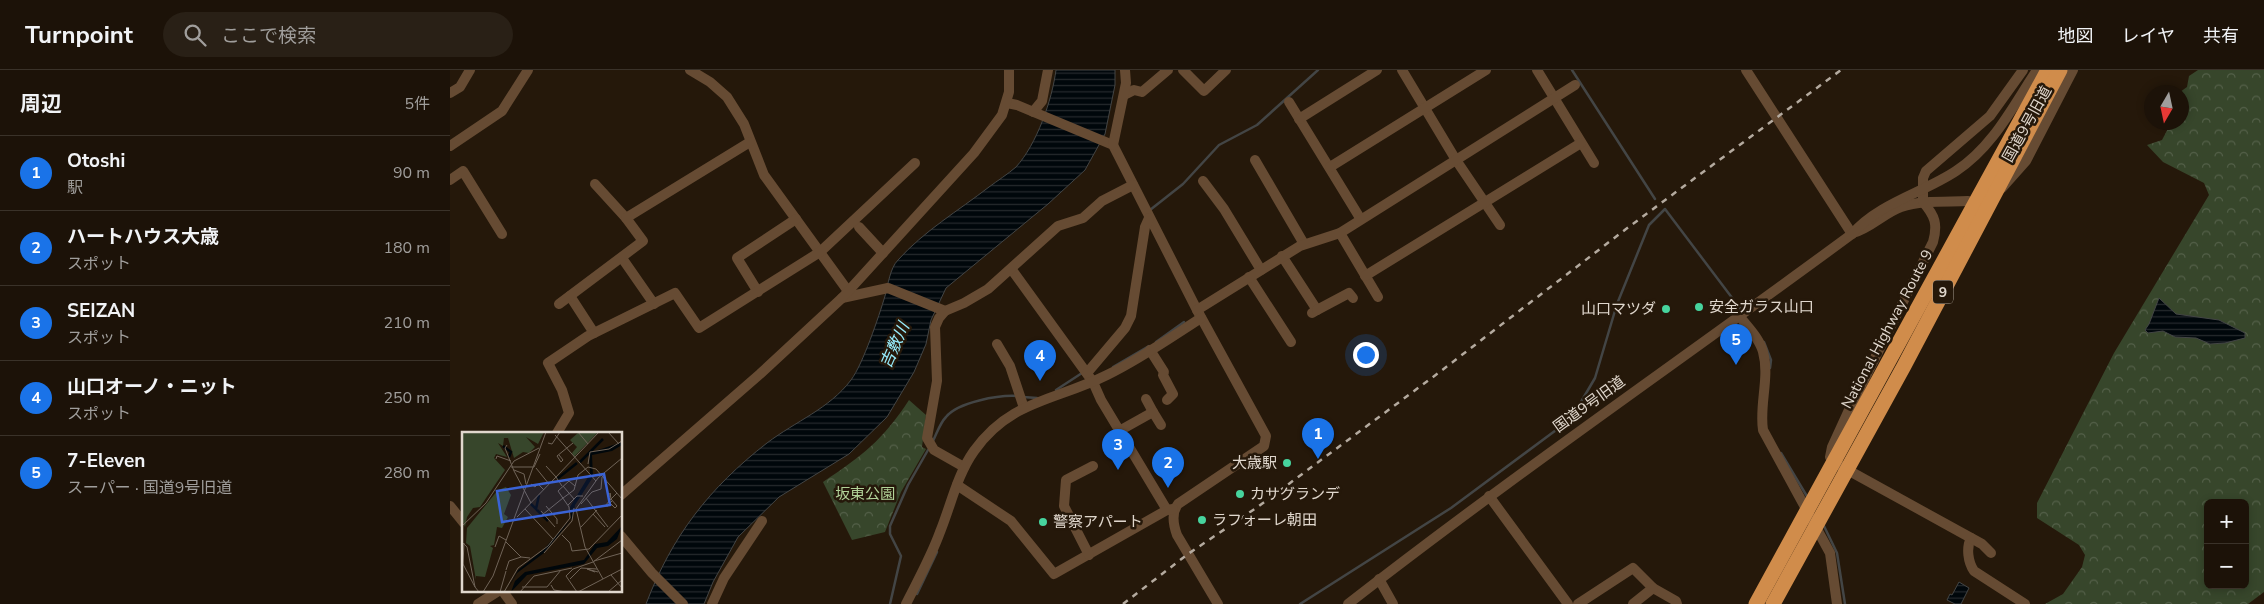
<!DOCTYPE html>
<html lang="ja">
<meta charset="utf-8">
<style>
body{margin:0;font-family:"Nunito Sans","Noto Sans JP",sans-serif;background:#292016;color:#f1f3f6}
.controls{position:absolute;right:15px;bottom:15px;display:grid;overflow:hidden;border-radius:8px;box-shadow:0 2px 8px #0003}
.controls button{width:45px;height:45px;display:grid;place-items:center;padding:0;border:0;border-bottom:1px solid #3a3229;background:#1c1208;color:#f1f3f6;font:25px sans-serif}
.compass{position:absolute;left:1694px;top:15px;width:45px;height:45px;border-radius:50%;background:#1c1208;box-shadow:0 2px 8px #0003;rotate:189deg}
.you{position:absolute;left:915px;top:284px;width:18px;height:18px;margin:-12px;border:4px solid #fff;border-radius:50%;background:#1a73e8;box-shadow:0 0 0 8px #1a73e833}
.badge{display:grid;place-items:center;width:32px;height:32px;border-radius:50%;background:#1a73e8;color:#fff;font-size:16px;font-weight:700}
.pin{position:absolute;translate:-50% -41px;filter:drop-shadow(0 1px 2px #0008)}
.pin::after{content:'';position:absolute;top:26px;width:18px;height:15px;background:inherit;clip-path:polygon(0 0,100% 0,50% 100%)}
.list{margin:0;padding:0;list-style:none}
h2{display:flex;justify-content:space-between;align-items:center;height:65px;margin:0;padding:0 20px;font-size:21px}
h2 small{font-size:16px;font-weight:400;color:#a09e9c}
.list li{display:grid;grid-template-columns:32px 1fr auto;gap:15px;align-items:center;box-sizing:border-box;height:75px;padding:0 20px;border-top:1px solid #3a3229}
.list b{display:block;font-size:19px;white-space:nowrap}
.list p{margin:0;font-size:16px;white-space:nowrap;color:#a09e9c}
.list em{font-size:16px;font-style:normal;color:#a09e9c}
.icon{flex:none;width:28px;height:28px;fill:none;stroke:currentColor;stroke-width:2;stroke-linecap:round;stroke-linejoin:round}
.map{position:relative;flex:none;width:1814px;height:534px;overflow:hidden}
header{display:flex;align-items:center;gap:30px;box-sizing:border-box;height:70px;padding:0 25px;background:#1c1208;border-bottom:1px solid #3a3229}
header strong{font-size:24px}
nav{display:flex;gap:28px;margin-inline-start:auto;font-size:18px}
.search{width:350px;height:45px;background:#292016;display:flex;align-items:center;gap:12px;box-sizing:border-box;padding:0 18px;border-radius:28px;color:#a09e9c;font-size:19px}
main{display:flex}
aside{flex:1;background:#1c1208}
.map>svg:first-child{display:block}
.forest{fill:url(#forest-crowns);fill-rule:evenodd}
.water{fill:url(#water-rules);stroke:#434545}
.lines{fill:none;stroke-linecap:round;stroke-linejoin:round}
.stream{stroke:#434545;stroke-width:2.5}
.minor{stroke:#664b33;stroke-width:10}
.highway{stroke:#d08c4b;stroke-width:15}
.rail{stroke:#b4aa9f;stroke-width:2.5;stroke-dasharray:6 6;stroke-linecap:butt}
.poi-dot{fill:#47d49e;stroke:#25180a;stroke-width:2}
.labels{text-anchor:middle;stroke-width:5;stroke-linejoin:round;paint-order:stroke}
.shield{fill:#25180a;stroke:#a89e92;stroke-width:1}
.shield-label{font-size:14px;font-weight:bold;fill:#e0d7cd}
.street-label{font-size:15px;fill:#e0d7cd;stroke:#25180a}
.poi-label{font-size:15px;fill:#e0d7cd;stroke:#25180a;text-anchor:start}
.park-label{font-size:15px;fill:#b1d298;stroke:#25180a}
.water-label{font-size:16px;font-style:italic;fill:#98eefe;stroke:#25180a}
.inset-river{fill:none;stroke:#00070b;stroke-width:2.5}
.inset-road{fill:none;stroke:#706458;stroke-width:1}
.view{fill:#3a63d6;fill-opacity:0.15;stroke:#3a63d6;stroke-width:2.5}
.inset-edge{fill:none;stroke:#e0d7cd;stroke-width:2.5}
</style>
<header>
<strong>Turnpoint</strong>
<div class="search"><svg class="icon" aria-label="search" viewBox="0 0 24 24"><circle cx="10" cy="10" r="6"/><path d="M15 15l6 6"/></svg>ここで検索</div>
<nav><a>地図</a><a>レイヤ</a><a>共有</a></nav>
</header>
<main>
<aside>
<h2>周辺<small>5件</small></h2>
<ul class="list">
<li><span class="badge">1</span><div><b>Otoshi</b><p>駅</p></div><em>90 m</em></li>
<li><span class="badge">2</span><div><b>ハートハウス大歳</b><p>スポット</p></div><em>180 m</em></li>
<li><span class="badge">3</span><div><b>SEIZAN</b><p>スポット</p></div><em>210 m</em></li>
<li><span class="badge">4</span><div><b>山口オーノ・ニット</b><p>スポット</p></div><em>250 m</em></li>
<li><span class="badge">5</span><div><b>7-Eleven</b><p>スーパー · 国道9号旧道</p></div><em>280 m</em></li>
</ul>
</aside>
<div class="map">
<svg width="1814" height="534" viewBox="0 0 1814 534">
<defs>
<pattern id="forest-crowns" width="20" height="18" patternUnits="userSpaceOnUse" patternTransform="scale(1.25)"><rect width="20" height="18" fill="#37462b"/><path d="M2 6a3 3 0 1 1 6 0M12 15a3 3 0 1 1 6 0" fill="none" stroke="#546049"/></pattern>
<pattern id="water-rules" width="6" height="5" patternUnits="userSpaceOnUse" patternTransform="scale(1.25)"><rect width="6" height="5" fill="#00070b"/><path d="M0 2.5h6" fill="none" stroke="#252a2d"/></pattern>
</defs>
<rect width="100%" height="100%" fill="#25180a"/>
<g class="forest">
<path d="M1748,0h66v522l-16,12h-203l18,-10 19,-27 3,-12 -6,-10 -42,-27v-15l77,-150 95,-158 -5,-12 -41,-21 -16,-17 15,-5 9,-17 11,-1 -2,-30 7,-5 2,-11zM1758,433h37v82h-37z"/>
<path d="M459,330l17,15 -4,32 4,2 -25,43 -16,40 -33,8 -29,-58c40,-27 59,-41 86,-82z"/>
</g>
<g class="water">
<path d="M606,0h59v15l-10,49 -20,36 -37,34 -102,84 -15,32 -5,24 -12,28 -27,45 -38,37 -70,43 -41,40 -25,45 -9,22h-58c26,-68 63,-116 121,-161 29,-22 62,-34 84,-63 12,-16 28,-64 34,-84 3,-11 5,-28 13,-36 26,-29 60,-49 91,-73 8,-6 19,-13 27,-20 21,-23 36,-67 40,-97z"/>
<path d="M1709,228l17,16 43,6 26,13v5l-20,5 -15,1 -14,-6 -21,-1 -12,-6 -15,2 -3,-3 4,-6z"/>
<path d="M1509,512l10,6 -8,16h-6l-8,-4 3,-6 2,1z"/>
</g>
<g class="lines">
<g class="stream">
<path d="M1122,0l83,129"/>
<path d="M700,140l33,-26 36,-39 38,-20 61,-55"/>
<path d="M706,272l28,-20"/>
<path d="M1314,272l7,18 -1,8"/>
<path d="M663,297l36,-21"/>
<path d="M606,320l26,-17"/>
<path d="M573,327l14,1"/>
<path d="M483,371c4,-8 7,-18 13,-24 12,-15 53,-22 71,-21"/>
<path d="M1331,383l27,45"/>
<path d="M1373,454l14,29 8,51"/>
<path d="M467,524l20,-42"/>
<path d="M440,534l11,-48 -11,-22v-8l18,-41 20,-35"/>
<path d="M850,534l151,-96 120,-89 24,-41 22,-74 32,-79 16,-16 77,102"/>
</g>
<g class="minor">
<path d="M240,0l20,12 17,15 17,27 20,51 84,116"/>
<path d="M733,0l21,21 22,-21"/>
<path d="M952,0l54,90 44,65"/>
<path d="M1087,0l57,93"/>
<path d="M1296,0l106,164"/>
<path d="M0,23l10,-6 10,-17"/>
<path d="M674,25l10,-5 8,2 26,-22"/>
<path d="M839,32l71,116"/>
<path d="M557,33l10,2 96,40 84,165 69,126 -2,10 -86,58c-7,9 -5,20 -1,31l41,69"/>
<path d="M583,42l9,-11 6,-31"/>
<path d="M849,49l78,-49"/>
<path d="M663,75l13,-62 -1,-13"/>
<path d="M0,76l52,-35 26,-41"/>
<path d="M805,90l49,84"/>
<path d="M880,97l156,-97"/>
<path d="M0,110l13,-9 39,63"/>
<path d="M753,111l21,28 37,61"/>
<path d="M145,114l31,34"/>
<path d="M1552,118l24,-27 47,-91"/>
<path d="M409,157l24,26"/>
<path d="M890,163l38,64"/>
<path d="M1403,163c18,-5 31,-20 48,-26 21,-7 45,-5 67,-6"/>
<path d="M832,186l35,54 -5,3"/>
<path d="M172,188l32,46"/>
<path d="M562,200l81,112 8,18 66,110"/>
<path d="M915,206l216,-133"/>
<path d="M799,207l42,65"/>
<path d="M308,222l-21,-34 59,-39"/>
<path d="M120,226l24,37"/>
<path d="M392,228l46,-10 57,23"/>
<path d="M109,234l84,-63 -17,-23 124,-76"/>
<path d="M747,240l103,-64 40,-13 235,-148"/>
<path d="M867,240l32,-17 4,5"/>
<path d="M1290,247c8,10 20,22 23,35 7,25 -4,53 0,78l67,123 7,51"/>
<path d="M547,274l13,22 14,42"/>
<path d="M700,280l14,22 -1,3 10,19 -6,6"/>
<path d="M637,303l38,-45 6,-12 14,-89 4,-9"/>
<path d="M696,329l7,13"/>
<path d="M669,361l34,-19 8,13"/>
<path d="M107,363l12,-20 -7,-23 -14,-27 40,-27 87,-43 24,35 121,-76 95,-89"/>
<path d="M514,397l-30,-17 -7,-12 10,-57 -2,-54 4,-9 6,-7 19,-8 24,-14 70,-63 25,-8 19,-17 31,-16"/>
<path d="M507,415l54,36 43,53 113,-64 6,-1"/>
<path d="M171,425l139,-121 82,-76 132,-145 28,-38 7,-23v-22"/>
<path d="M1039,426l79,108"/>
<path d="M0,436l14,17"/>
<path d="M171,466l31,37 31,31"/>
<path d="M1521,468c-5,10 -3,24 3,33l51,33"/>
<path d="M1541,483l-9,-9 -147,-81 -5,-6 2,-10 16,-35 85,-170c5,-18 2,-26 -10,-40v-24l3,-7 64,-55 33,-46"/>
<path d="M639,485l-25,-49 2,-26 27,-14"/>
<path d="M929,509l14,25"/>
<path d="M52,520l10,14"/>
<path d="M28,534l22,-14"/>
<path d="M262,534l12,-26 38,-57"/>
<path d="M456,534c12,-24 25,-47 34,-72 11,-27 17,-57 34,-81 36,-51 81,-50 133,-76 33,-16 63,-37 94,-57"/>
<path d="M898,534c164,-128 336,-246 504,-370 27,-31 71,-41 104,-63 37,-24 57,-65 81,-101"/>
<path d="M1128,534l55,-36 20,20 23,13 1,3"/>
<path d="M1183,534l20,-16"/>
</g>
<g class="highway">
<path d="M1306,534l292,-534"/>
<path d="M1323,534l131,-238 156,-296"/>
</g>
<path class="rail" d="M673,534l65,-50 71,-48 182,-135 185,-142 215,-159"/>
</g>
<g class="poi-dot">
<circle cx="1249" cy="237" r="5"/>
<circle cx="1216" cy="239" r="5"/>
<circle cx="837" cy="393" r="5"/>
<circle cx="790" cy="424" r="5"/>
<circle cx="752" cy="450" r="5"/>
<circle cx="593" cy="452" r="5"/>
</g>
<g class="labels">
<rect class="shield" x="1483" y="210.5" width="20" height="23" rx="4"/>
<g class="shield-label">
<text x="1493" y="227">9</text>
</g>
<g class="street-label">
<text transform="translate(1577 54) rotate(-61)" y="5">国道9号旧道</text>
<text transform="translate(1437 259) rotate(-62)" y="5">National Highway Route 9</text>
<text transform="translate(1139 334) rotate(-36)" y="5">国道9号旧道</text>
</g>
<g class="poi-label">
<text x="1259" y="242">安全ガラス山口</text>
<text x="1206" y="244" text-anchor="end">山口マツダ</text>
<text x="827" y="398" text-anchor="end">大歳駅</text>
<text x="800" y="429">カサグランデ</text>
<text x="762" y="455">ラフォーレ朝田</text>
<text x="603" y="457">警察アパート</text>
</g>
<g class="park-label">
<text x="415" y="429">坂東公園</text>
</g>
<g class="water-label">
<text transform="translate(444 275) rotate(-66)" y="6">吉敷川</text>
</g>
</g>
<g transform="translate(12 362)">
<rect width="160" height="160" fill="#25180a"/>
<path d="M0,0h82l-6,12 -12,-7 9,10 -6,6 -6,-1 -9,6 -6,-20h-4l-1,8 -5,-3 9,14 -11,-3 -2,4 11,12 -25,37 -7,1 -6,9 -2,10 -3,-7zM117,0h19l-24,25 -2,-4 5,-6 -7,-7zM44,55l5,8 -7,19 4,3 -6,11 -5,-1 -3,18 -4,1 3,2 -8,29 -9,-1v4l-6,-34 -4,-3 1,-15 31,-38z" fill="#37462b"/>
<path d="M160,10v3l-10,6 -20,4 1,22 -18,28 -2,12 -29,36 -27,20 -11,19 12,-22 24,-19 29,-32 -1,-12 20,-33 -1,-21zM160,94l-5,13 -9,7 -11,2 -13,16 -57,11 -16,17 4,-11 10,-9 59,-12 11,-16 12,-2z" fill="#00070b"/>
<path class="inset-river" d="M41,14l8,6 -2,5M118,30l23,-23M95,47l20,-16M69,72l5,5 3,-14M75,78l11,11"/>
<path class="inset-road" d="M116,0l10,12M146,0l11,12M93,3l41,46M86,11l4,1 8,-12M45,13l-2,3 9,23 17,32M97,23l4,5 -2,2 -4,-6 16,-13M34,27l1,-3 14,5M126,32l2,-12 19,-3 13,-8M84,34l10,11 43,-45M49,35h23l6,-13M74,36l13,16M52,38l10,4 2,10M69,52l4,3 3,-3 6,6M101,54l11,13M148,65v-4l1,6 6,-6M101,66l11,-8 4,-15 10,-8 8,2 26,30M124,66l22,29M119,72l11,-12 9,-3 1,-12M106,73l9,-9h6M84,74l11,13v5M146,74h-3l6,-7 6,7 -2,2 -5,-5 2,-2M63,77l28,30M79,79l14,16M131,82l12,13M80,83l21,-17M55,85l39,-40 6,9M0,94l24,-23 28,-42 25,-13M119,95l16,-17M100,103l8,8 2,8M0,110l5,5 8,40 4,5M44,110l15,15 9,1M2,111l-1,21 12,23M33,115l4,-11 7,4M110,119l17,-2 33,-34M82,121l28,-32 2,-13M132,129l28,-8M44,138l3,-9 12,-4M133,140l-8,-3 11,3M149,143l11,13M108,147l11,-11 16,1M141,147l-18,-32 -9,-38 22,-31 24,-20M89,153l3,5 12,2M60,155h25l14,-17M21,160l10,-16 53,-144M38,160l6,-21M42,160l14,-24 30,-22 22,-28 -1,-11 -11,-16 11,-10 6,5M58,160l14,-16 38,-8M115,160l-11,-16 7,-7 20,-7 29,-22M116,160l44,-23M146,160l14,-12"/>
<path class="view" d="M142,42l6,31 -108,17 -5,-31z"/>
<rect width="160" height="160" class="inset-edge"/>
</g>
</svg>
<div class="controls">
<button>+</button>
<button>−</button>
</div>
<svg class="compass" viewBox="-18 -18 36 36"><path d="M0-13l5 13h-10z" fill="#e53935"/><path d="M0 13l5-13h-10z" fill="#a09e9c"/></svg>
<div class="you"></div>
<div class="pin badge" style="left:868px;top:389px">1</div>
<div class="pin badge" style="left:718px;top:418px">2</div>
<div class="pin badge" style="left:668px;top:400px">3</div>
<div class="pin badge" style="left:590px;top:311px">4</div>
<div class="pin badge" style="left:1286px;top:295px">5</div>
</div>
</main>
